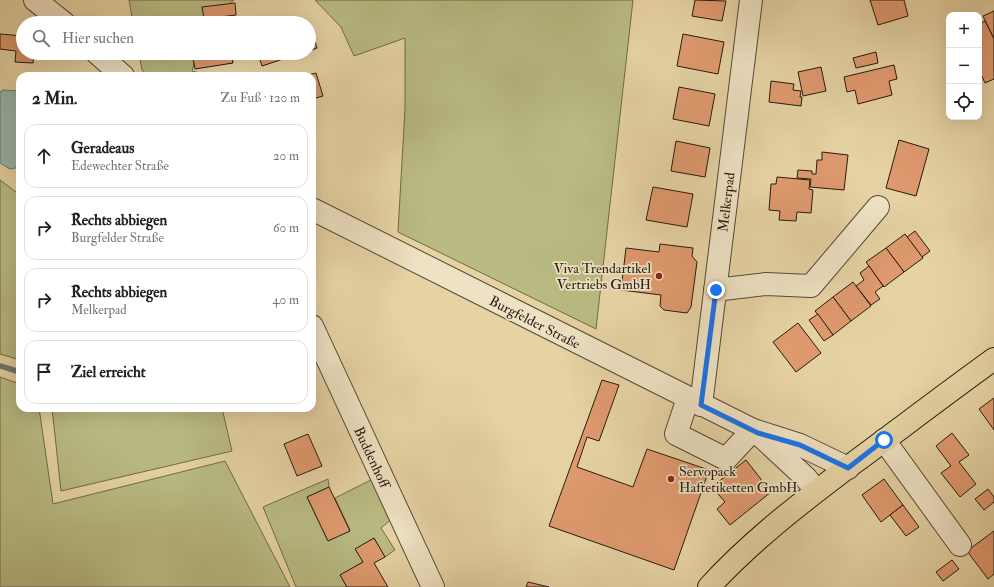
<!DOCTYPE html>
<html lang="de">
<meta charset="utf-8">
<style>
body{margin:0;font-family:"IM FELL Double Pica",serif;background:#f6f6f6;color:#202124}
.controls{position:absolute;right:12px;top:12px;display:grid;overflow:hidden;border-radius:8px;box-shadow:0 4px 16px #0002}
.controls button{width:36px;height:36px;display:grid;place-items:center;padding:0;border:0;border-bottom:1px solid #e0e0e0;background:#fff;color:#202124;font:20px sans-serif}
.stop{position:absolute;width:12px;height:12px;margin:-9px;border:3px solid #1a73e8;border-radius:50%;background:#fff}
.stop.end{background:#1a73e8;border-color:#fff;box-shadow:0 1px 4px #0008}
.list{margin:0;padding:0;list-style:none}
h2{display:flex;justify-content:space-between;align-items:center;height:52px;margin:0;padding:0 16px;font-size:17px}
h2 small{font-size:13px;font-weight:400;color:#757577}
.list li{display:grid;grid-template-columns:26px 1fr auto;gap:12px;align-items:center;box-sizing:border-box;height:64px;margin:0 8px 8px;padding:0 8px;border:1px solid #e0e0e0;border-radius:12px}
.list b{display:block;font-size:15px;white-space:nowrap}
.list p{margin:0;font-size:13px;white-space:nowrap;color:#757577}
.list em{font-size:13px;font-style:normal;color:#757577}
.icon{flex:none;width:22px;height:22px;fill:none;stroke:currentColor;stroke-width:2;stroke-linecap:round;stroke-linejoin:round}
.map{position:relative;flex:none;width:994px;height:587px;overflow:hidden}
.search{position:absolute;background:#fff;box-shadow:0 4px 16px #0002;left:16px;top:16px;width:300px;height:44px;display:flex;align-items:center;gap:10px;box-sizing:border-box;padding:0 14px;border-radius:22px;color:#757577;font-size:15px}
.panel{position:absolute;background:#fff;box-shadow:0 4px 16px #0002;left:16px;top:72px;width:300px;height:340px;border-radius:12px}
.map>svg:first-child{display:block}
.green{fill:#b9bb83;stroke:#6f6b4a}
.water{fill:#97b7ad;stroke:#69796f}
.lines{fill:none;stroke-linecap:round;stroke-linejoin:round}
.stream{stroke:#69796f;stroke-width:5.5}
.building{fill:#e09a6f;stroke:#251b11}
.minor-casing{stroke:#554936;stroke-width:24}
.major-casing{stroke:#251b11;stroke-width:24}
.minor{stroke:#efe2c4;stroke-width:22}
.major{stroke:#e6d3a4;stroke-width:22}
.route{stroke:#1a73e8;stroke-width:5}
.poi-dot{fill:#8f2418;stroke:#efe2c4;stroke-width:1.5}
.labels{text-anchor:middle;stroke-width:3.5;stroke-linejoin:round;paint-order:stroke}
.street-label{font-size:14px;fill:#251b11;stroke:#efe2c4}
.poi-label{font-size:14px;fill:#251b11;stroke:#efe2c4;text-anchor:end}
</style>
<div class="map">
<svg width="994" height="587" viewBox="0 0 994 587">
<rect width="100%" height="100%" fill="#e6d3a4"/>
<filter id="stains"><feTurbulence type="fractalNoise" baseFrequency=".005" numOctaves="4"/><feColorMatrix values="0 0 0 0 .2 0 0 0 0 .09 0 0 0 0 .02 0 0 0 .5 -.17"/></filter>
<radialGradient id="worn" r=".72"><stop offset=".6" stop-color="#630" stop-opacity="0"/><stop offset="1" stop-color="#630" stop-opacity=".3"/></radialGradient>
<g class="green">
<path d="M129,0h105l-28,23h-73z"/>
<path d="M315,0h318l-37,329 -198,-97 7,-124v-70l-51,18 -13,-29z"/>
<path d="M139,53h58l-5,18 18,5h-61l-7,-6z"/>
<path d="M0,180l20,15v165l-20,-6z"/>
<path d="M0,377l20,7v24h19l14,96 172,-43 65,126h-290z"/>
<path d="M52,408h96l1,3 2,-3h71l10,43 -171,40z"/>
<path d="M328,479l1,8 -22,10 21,44 22,-11 -15,-32 38,-19 20,39 -12,10 14,22 -10,7 -11,-19 -18,11 7,13 -23,13 7,12h-51l-33,-80z"/>
</g>
<path class="water" d="M3,90l16,1 1,4v72l-10,2 -10,-6v-71z"/>
<g class="lines">
<path class="stream" d="M0,366l20,6"/>
</g>
<g class="building">
<path d="M695,0l31,1 -4,20 -30,-5z"/>
<path d="M870,0h34l4,16 -30,9z"/>
<path d="M235,3l1,12 -32,4 -2,-12z"/>
<path d="M994,11v28l-11,-23z"/>
<path d="M985,21l9,18v40l-9,4 -6,-13v-46z"/>
<path d="M309,23l8,25 -8,3z"/>
<path d="M0,34l23,2v17h11l-1,10 -18,-1 1,-11 -16,-2z"/>
<path d="M683,34l41,8 -6,32 -41,-8z"/>
<path d="M876,52l2,11 -22,5 -3,-10z"/>
<path d="M192,53h39l2,10 -38,6z"/>
<path d="M258,53h43l-39,13z"/>
<path d="M894,65l3,14 -8,2 3,14 -34,9 -3,-14 -8,2 -3,-15z"/>
<path d="M821,67l5,24 -23,5 -5,-24z"/>
<path d="M316,73l7,23 -11,3v-23h-8z"/>
<path d="M771,81l23,3 -1,6 8,1 -1,6h2l-1,9 -32,-4z"/>
<path d="M679,87l36,7 -6,32 -36,-7z"/>
<path d="M899,140l30,9 -13,47 -30,-8z"/>
<path d="M676,141l34,7 -5,29 -34,-6z"/>
<path d="M822,152l26,3 -4,35 -34,-3 1,-8 -14,-1 1,-8 14,1v3h4l1,-14h5z"/>
<path d="M777,177l33,3 -1,9 4,1 -2,23 -14,-1 -1,9 -17,-1 1,-9 -11,-1 2,-26h5z"/>
<path d="M653,187l40,7 -6,33 -41,-7z"/>
<path d="M915,231l15,20 -8,6 -15,-20z"/>
<path d="M905,234l18,24 -19,14 -18,-24z"/>
<path d="M660,244l33,4 -1,8 5,6 -6,45 -4,6 -23,-3 -4,-4 1,-11 -40,-5 5,-42 33,4z"/>
<path d="M886,248l18,24 -20,15 -18,-25z"/>
<path d="M869,266l14,20 -8,6 5,7 -9,6 -15,-19 8,-6 -4,-7z"/>
<path d="M853,282l18,24 -20,15 -18,-24z"/>
<path d="M833,297l18,24 -18,14 -18,-24z"/>
<path d="M818,314l15,21 -9,6 -15,-21z"/>
<path d="M798,323l23,30 -25,19 -23,-30z"/>
<path d="M602,380l17,5 -20,56 -12,-4 -10,30 56,20 14,-38 62,21 -35,100 -125,-44z"/>
<path d="M994,398v32l-15,-21z"/>
<path d="M952,433l17,22 -10,7 17,22 -16,13 -19,-24 10,-7 -15,-20z"/>
<path d="M308,434l14,32 -25,10 -13,-32z"/>
<path d="M746,460l25,32 -41,33 -13,-16 8,-7 -13,-15z"/>
<path d="M884,479l19,26 -22,17 -19,-27z"/>
<path d="M329,487l21,44 -22,10 -21,-44z"/>
<path d="M988,489l6,8v5l-10,8 -9,-11z"/>
<path d="M903,505l16,22 -13,9 -16,-21z"/>
<path d="M994,531v43l-6,5 -21,-28z"/>
<path d="M374,538l11,19 -11,6 14,24h-41l-7,-12 23,-13 -8,-13z"/>
<path d="M952,560l7,9 -16,12 -7,-9z"/>
<path d="M528,582l21,5h-23z"/>
</g>
<g class="lines">
<defs>
<g id="minor">
<path d="M35,0l29,23"/>
<path d="M97,53l26,23"/>
<path d="M312,209l441,221 47,15 48,23"/>
<path d="M715,290l51,-6 45,2 67,-79"/>
<path d="M312,326l121,261"/>
<path d="M688,398l-12,36 50,25 27,-29"/>
<path d="M701,405l50,-405"/>
<path d="M762,437l44,41 10,13"/>
<path d="M884,440l76,105"/>
</g>
<path id="major" d="M709,587c43,-47 94,-86 146,-125 46,-34 92,-69 139,-103"/>
</defs>
<use href="#minor" class="minor-casing"/>
<use href="#major" class="major-casing"/>
<use href="#minor" class="minor"/>
<use href="#major" class="major"/>
</g>
<g class="lines">
<path class="route" d="M716,290l-15,115 57,28 42,12 48,23 36,-28"/>
</g>
<g class="poi-dot">
<circle cx="659" cy="276" r="4"/>
<circle cx="671" cy="479" r="4"/>
</g>
<g class="labels">
<g class="street-label">
<text transform="translate(726 202) rotate(-83)" y="5">Melkerpad</text>
<text transform="translate(535 322) rotate(27)" y="5">Burgfelder Straße</text>
<text transform="translate(372 457) rotate(65)" y="5">Buddenhoff</text>
</g>
<g class="poi-label">
<text x="651" y="273">Viva Trendartikel<tspan x="651" dy="16">Vertriebs GmbH</tspan></text>
<text x="679" y="476" text-anchor="start">Servopack<tspan x="679" dy="16">Haftetiketten GmbH</tspan></text>
</g>
</g>
<rect width="100%" height="100%" filter="url(#stains)"/>
<rect width="100%" height="100%" fill="url(#worn)"/>
</svg>
<div class="controls">
<button>+</button>
<button>−</button>
<button><svg class="icon" aria-label="locate" viewBox="0 0 24 24"><circle cx="12" cy="12" r="6"/><path d="M12 2v4M12 18v4M2 12h4M18 12h4"/></svg></button>
</div>
<div class="stop" style="left:884px;top:440px"></div>
<div class="stop end" style="left:716px;top:290px"></div>
<div class="search"><svg class="icon" aria-label="search" viewBox="0 0 24 24"><circle cx="10" cy="10" r="6"/><path d="M15 15l6 6"/></svg>Hier suchen</div>
<section class="panel">
<h2>2 Min.<small>Zu Fuß · 120 m</small></h2>
<ul class="list">
<li><svg class="icon" aria-label="ahead" viewBox="0 0 24 24"><path d="M12 20V5M6 11l6-6 6 6"/></svg><div><b>Geradeaus</b><p>Edewechter Straße</p></div><em>20 m</em></li>
<li><svg class="icon" aria-label="right" viewBox="0 0 24 24"><path d="M7 20v-9h11M14 6l5 5-5 5"/></svg><div><b>Rechts abbiegen</b><p>Burgfelder Straße</p></div><em>60 m</em></li>
<li><svg class="icon" aria-label="right" viewBox="0 0 24 24"><path d="M7 20v-9h11M14 6l5 5-5 5"/></svg><div><b>Rechts abbiegen</b><p>Melkerpad</p></div><em>40 m</em></li>
<li><svg class="icon" aria-label="arrive" viewBox="0 0 24 24"><path d="M6 21V4h12l-3 4 3 4H6"/></svg><div><b>Ziel erreicht</b></div></li>
</ul>
</section>
</div>
